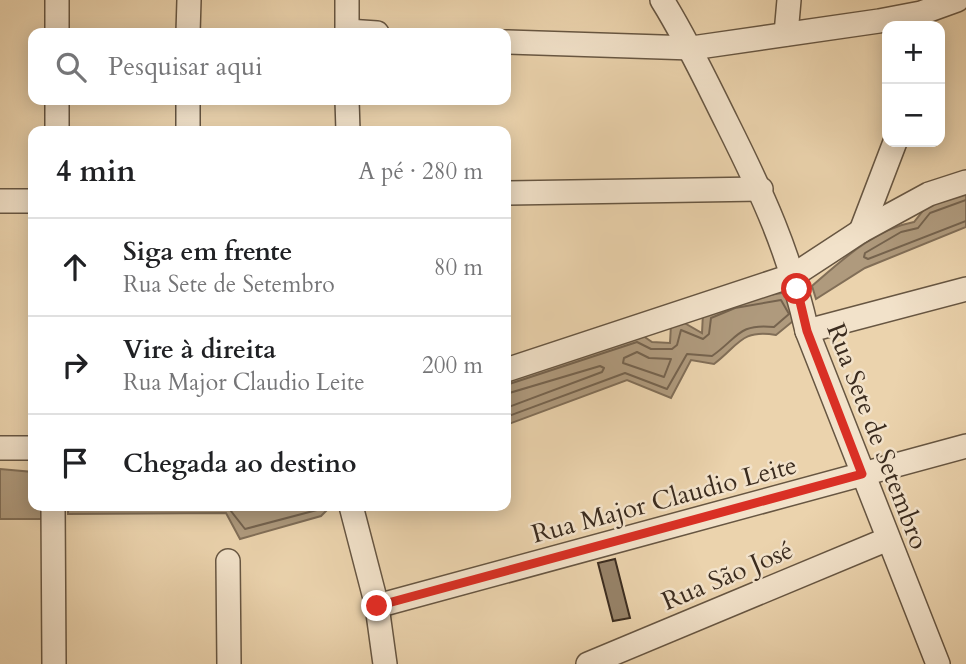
<!DOCTYPE html>
<html lang="pt">
<meta charset="utf-8">
<style>
body{margin:0;font-family:Cardo,serif;background:#f6f6f6;color:#202124}
.controls{position:absolute;right:21px;top:21px;display:grid;overflow:hidden;border-radius:14px;box-shadow:0 4px 18px #0003}
.controls button{width:63px;height:63px;display:grid;place-items:center;padding:0;border:0;border-bottom:2px solid #e0e0e0;background:#fff;color:#202124;font:35px sans-serif}
.stop{position:absolute;width:21px;height:21px;margin:-16px;border:5px solid #d93025;border-radius:50%;background:#fff}
.stop.end{background:#d93025;border-color:#fff;box-shadow:0 2px 7px #0008}
.list{margin:0;padding:0;list-style:none}
h2{display:flex;justify-content:space-between;align-items:center;height:91px;margin:0;padding:0 28px;font-size:30px}
h2 small{font-size:23px;font-weight:400;color:#757577}
.list li{display:grid;grid-template-columns:46px 1fr auto;gap:21px;align-items:center;box-sizing:border-box;height:98px;padding:0 28px;border-top:2px solid #e0e0e0}
.list b{display:block;font-size:26px;white-space:nowrap}
.list p{margin:0;font-size:23px;white-space:nowrap;color:#757577}
.list em{font-size:23px;font-style:normal;color:#757577}
.icon{flex:none;width:38px;height:38px;fill:none;stroke:currentColor;stroke-width:2;stroke-linecap:round;stroke-linejoin:round}
.map{position:relative;flex:none;width:966px;height:664px;overflow:hidden}
.search{position:absolute;background:#fff;box-shadow:0 4px 18px #0003;left:28px;top:28px;width:483px;height:77px;display:flex;align-items:center;gap:18px;box-sizing:border-box;padding:0 24px;border-radius:14px;color:#757577;font-size:26px}
.panel{position:absolute;background:#fff;box-shadow:0 4px 18px #0003;left:28px;top:126px;width:483px;height:385px;border-radius:14px}
.map>svg:first-child{display:block}
.water{fill:#af9a7d;stroke:#816e57;stroke-width:2}
.lines{fill:none;stroke-linecap:round;stroke-linejoin:round}
.shore{stroke:#75634e;stroke-width:2}
.building{fill:#978369;stroke:#3b2c1f;stroke-width:2}
.minor-casing{stroke:#675642;stroke-width:26}
.minor{stroke:#f2e2ca;stroke-width:23}
.route{stroke:#d93025;stroke-width:9}
.labels{text-anchor:middle;stroke-width:5;stroke-linejoin:round;paint-order:stroke}
.street-label{font-size:26px;fill:#3b2c1f;stroke:#f2e2ca}
</style>
<div class="map">
<svg width="966" height="664" viewBox="0 0 966 664">
<rect width="100%" height="100%" fill="#ebd3ad"/>
<filter id="stains"><feTurbulence type="fractalNoise" baseFrequency=".00286" numOctaves="4"/><feColorMatrix values="0 0 0 0 .2 0 0 0 0 .09 0 0 0 0 .02 0 0 0 .5 -.17"/></filter>
<radialGradient id="worn" r=".72"><stop offset=".6" stop-color="#630" stop-opacity="0"/><stop offset="1" stop-color="#630" stop-opacity=".3"/></radialGradient>
<g class="water">
<path d="M966,193v34l-101,41 -49,31 -4,-13c30,-26 63,-57 102,-64l12,-15z"/>
<path d="M788,292l10,25 -22,18c-35,-6 -37,10 -62,29l-23,-4 -20,38 -44,-18 -121,45v-46l133,-46 13,9 18,1 1,-18 10,-4 21,12 1,-20 30,-12z"/>
<path d="M0,469l33,3v34h15l-3,13h-45z"/>
<path d="M68,506h263l-10,10 -81,23 -14,-26 -158,1z"/>
</g>
<g class="lines">
<g class="shore">
<path d="M966,200l-36,13 -12,15 -17,4 -36,21 -1,4 4,2 98,-38"/>
<path d="M637,352l12,6 22,1 -7,18 -41,-14 1,-5z"/>
<path d="M506,385l131,-43 14,7h21l5,-4 4,-15 22,9 6,-5 2,-16 24,-10"/>
<path d="M506,394l94,-28 4,2 -2,4 -96,36"/>
<path d="M506,417l119,-44 42,16 20,-35 25,2c26,-18 26,-33 62,-29l15,-13 -8,-14 -46,8"/>
<path d="M76,506h151l18,23 72,-19 4,-4"/>
</g>
</g>
<path class="building" d="M615,559l15,59 -17,3 -15,-58z"/>
<g class="lines">
<defs>
<g id="minor">
<path d="M347,0v33"/>
<path d="M662,0c25,40 44,81 65,123 36,72 62,128 80,208l131,333"/>
<path d="M347,31l30,2"/>
<path d="M57,33v-33"/>
<path d="M188,33l1,-33"/>
<path d="M786,34l3,-34"/>
<path d="M506,42l186,6 187,-27 42,-8 36,-13"/>
<path d="M347,100l1,31"/>
<path d="M57,131v-31"/>
<path d="M188,131v-31"/>
<path d="M506,193l255,-4"/>
<path d="M0,201h33"/>
<path d="M861,231l34,-89"/>
<path d="M807,331l159,-42"/>
<path d="M506,370l288,-95 67,-44 68,-37 37,-12"/>
<path d="M0,448h33"/>
<path d="M53,506l1,158"/>
<path d="M351,506l26,100 8,58"/>
<path d="M228,561l1,103"/>
<path d="M377,606l589,-160"/>
<path d="M588,664l300,-125"/>
</g>
</defs>
<use href="#minor" class="minor-casing"/>
<use href="#minor" class="minor"/>
</g>
<g class="lines">
<path class="route" d="M377,606l485,-132 -55,-143 -10,-42"/>
</g>
<g class="labels">
<g class="street-label">
<text transform="translate(878 436) rotate(69)" y="9">Rua Sete de Setembro</text>
<text transform="translate(664 499) rotate(-15)" y="9">Rua Major Claudio Leite</text>
<text transform="translate(727 575) rotate(-23)" y="9">Rua São José</text>
</g>
</g>
<rect width="100%" height="100%" filter="url(#stains)"/>
<rect width="100%" height="100%" fill="url(#worn)"/>
</svg>
<div class="controls">
<button>+</button>
<button>−</button>
</div>
<div class="stop" style="left:797px;top:289px"></div>
<div class="stop end" style="left:377px;top:606px"></div>
<div class="search"><svg class="icon" aria-label="search" viewBox="0 0 24 24"><circle cx="10" cy="10" r="6"/><path d="M15 15l6 6"/></svg>Pesquisar aqui</div>
<section class="panel">
<h2>4 min<small>A pé · 280 m</small></h2>
<ul class="list">
<li><svg class="icon" aria-label="ahead" viewBox="0 0 24 24"><path d="M12 20V5M6 11l6-6 6 6"/></svg><div><b>Siga em frente</b><p>Rua Sete de Setembro</p></div><em>80 m</em></li>
<li><svg class="icon" aria-label="right" viewBox="0 0 24 24"><path d="M7 20v-9h11M14 6l5 5-5 5"/></svg><div><b>Vire à direita</b><p>Rua Major Claudio Leite</p></div><em>200 m</em></li>
<li><svg class="icon" aria-label="arrive" viewBox="0 0 24 24"><path d="M6 21V4h12l-3 4 3 4H6"/></svg><div><b>Chegada ao destino</b></div></li>
</ul>
</section>
</div>
